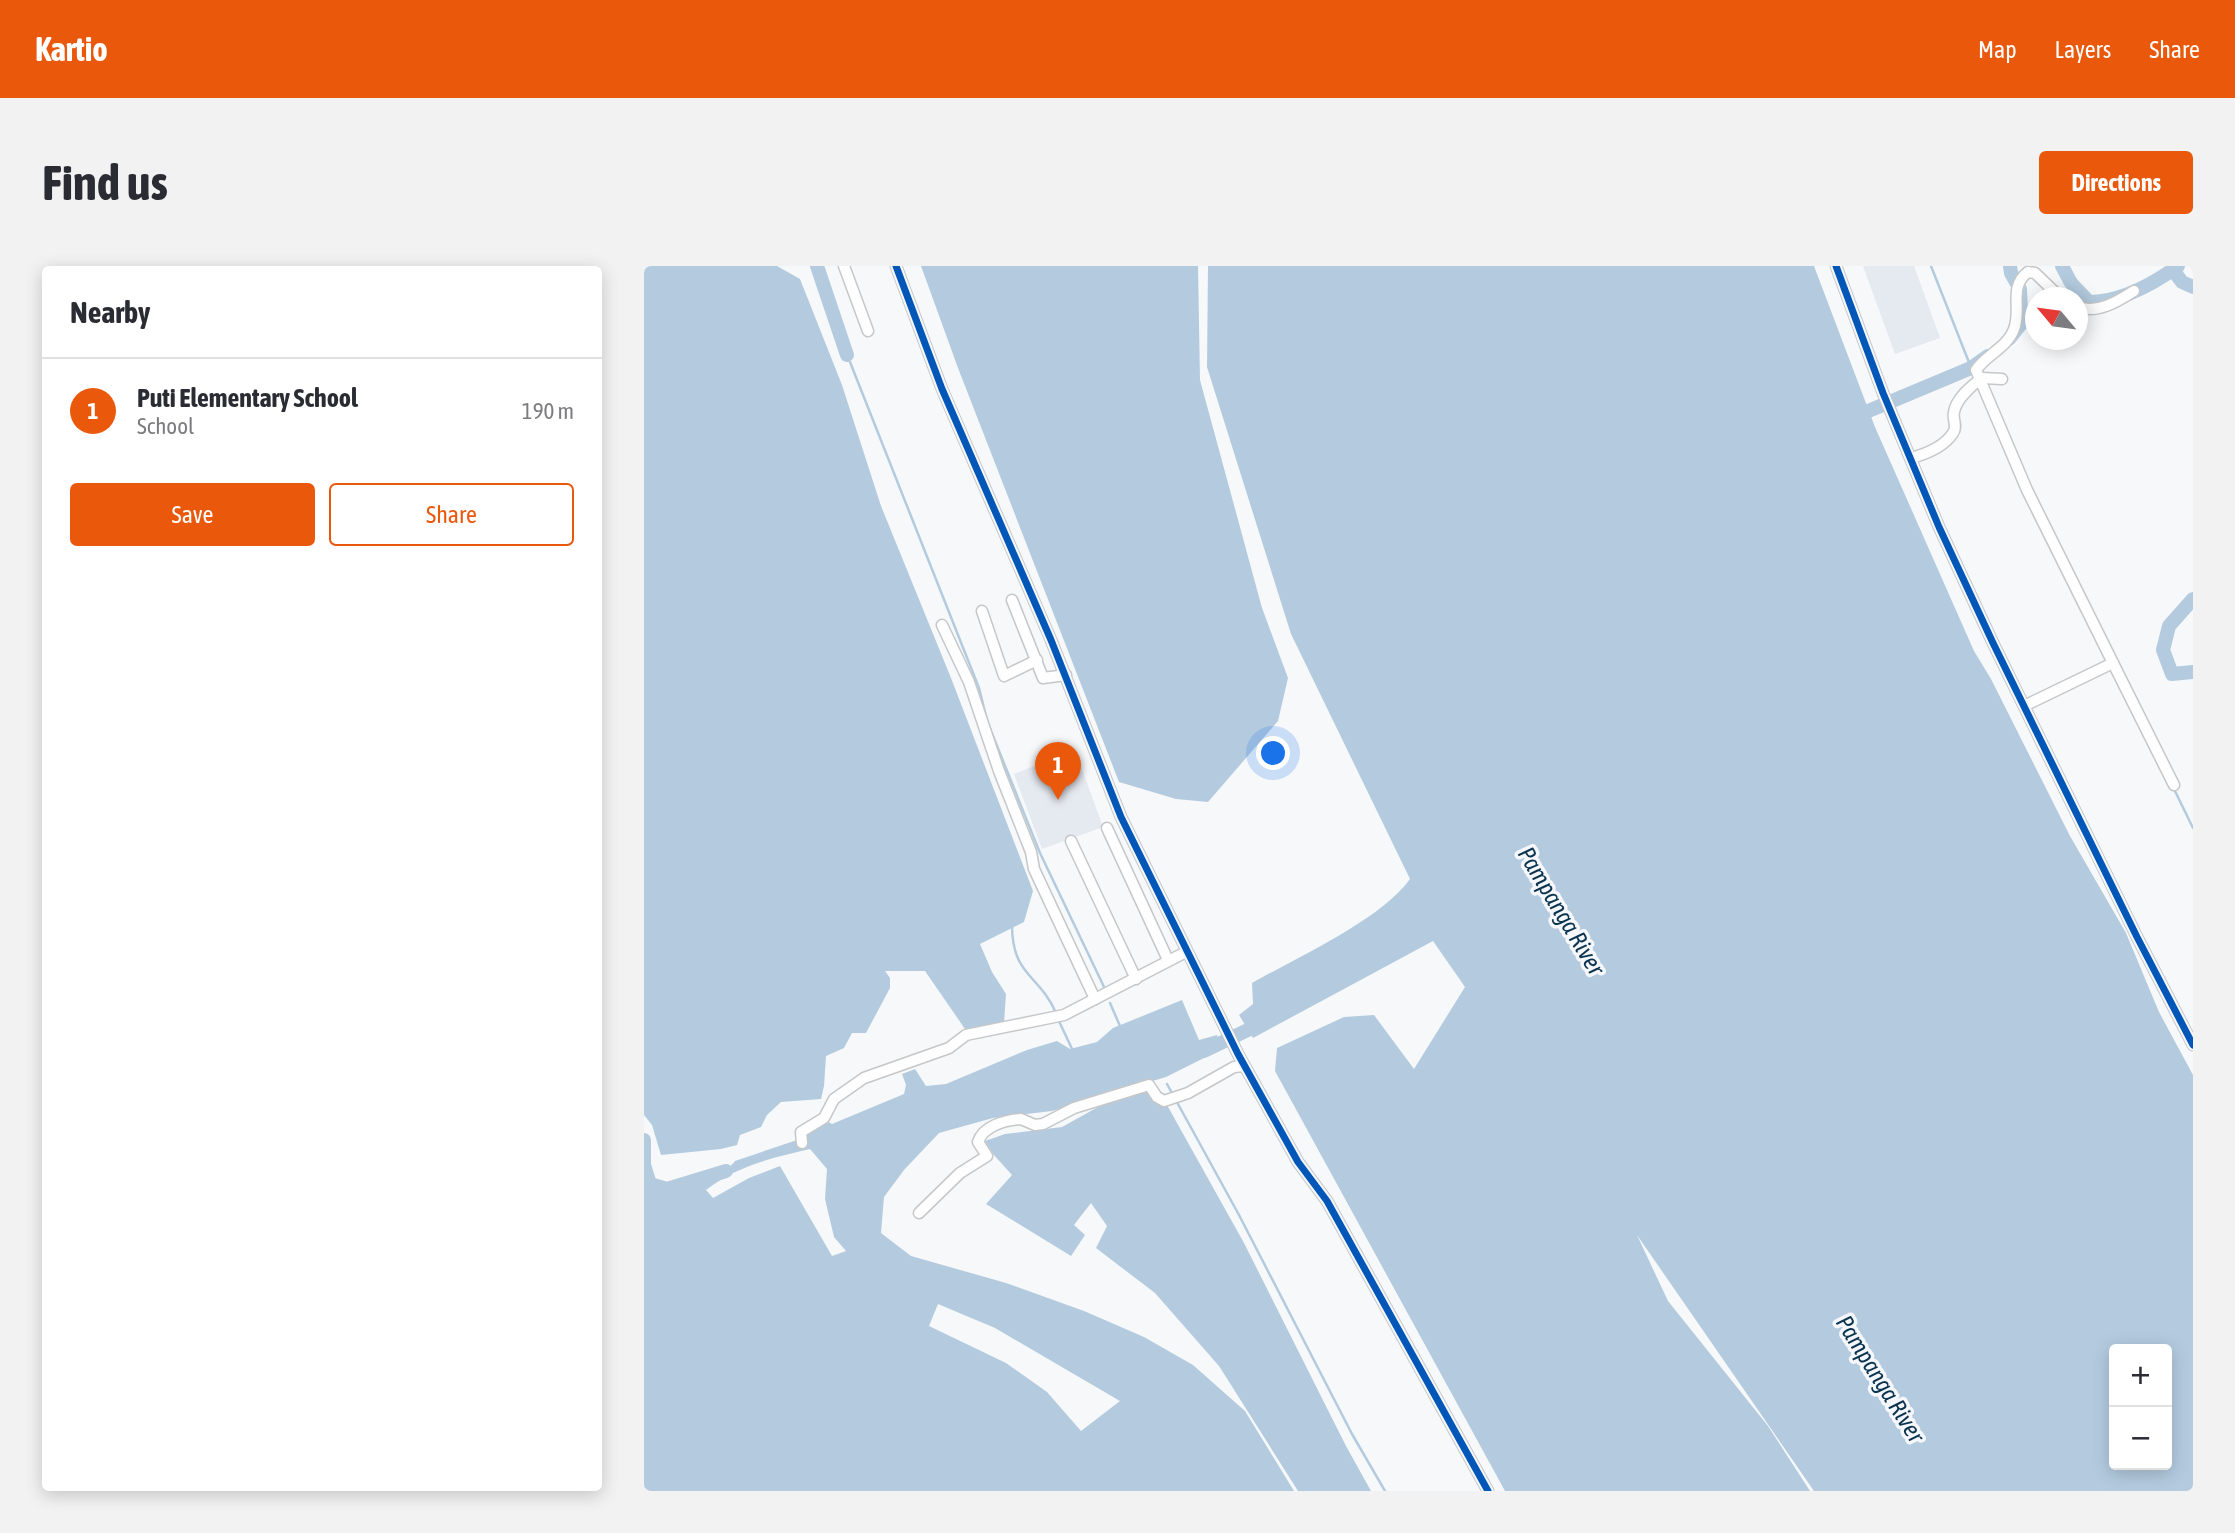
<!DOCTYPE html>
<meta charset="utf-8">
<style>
body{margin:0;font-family:"Asap Condensed",sans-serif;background:#f2f2f3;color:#2b2b33}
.controls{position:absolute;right:21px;bottom:21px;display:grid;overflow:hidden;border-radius:7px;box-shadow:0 4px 18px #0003}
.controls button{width:63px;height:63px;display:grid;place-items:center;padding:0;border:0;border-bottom:2px solid #e1e1e2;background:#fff;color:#2b2b33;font:35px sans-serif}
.compass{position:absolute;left:1381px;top:21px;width:63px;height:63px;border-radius:50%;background:#fff;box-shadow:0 4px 18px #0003;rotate:299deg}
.you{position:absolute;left:630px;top:488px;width:24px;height:24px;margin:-18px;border:5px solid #fff;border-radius:50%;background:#1a73e8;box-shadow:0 0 0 10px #1a73e833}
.badge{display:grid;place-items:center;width:46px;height:46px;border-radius:50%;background:#ea580c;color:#fff;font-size:23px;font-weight:700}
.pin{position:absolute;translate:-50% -58px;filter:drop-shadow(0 2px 4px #0008)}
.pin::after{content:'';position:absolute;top:37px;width:24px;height:21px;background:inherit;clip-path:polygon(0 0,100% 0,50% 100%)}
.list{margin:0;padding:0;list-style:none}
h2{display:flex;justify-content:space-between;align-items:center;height:91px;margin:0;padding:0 28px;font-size:30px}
h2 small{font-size:23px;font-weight:400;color:#7c7c81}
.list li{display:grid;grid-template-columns:46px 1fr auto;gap:21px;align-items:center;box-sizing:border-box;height:105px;padding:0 28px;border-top:2px solid #e1e1e2}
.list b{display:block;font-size:26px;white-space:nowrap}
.list p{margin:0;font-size:23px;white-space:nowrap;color:#7c7c81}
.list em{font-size:23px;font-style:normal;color:#7c7c81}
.actions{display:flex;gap:14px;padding:21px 28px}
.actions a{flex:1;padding:16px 0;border:2px solid #ea580c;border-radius:7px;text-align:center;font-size:24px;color:#ea580c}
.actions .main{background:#ea580c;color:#fff}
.map{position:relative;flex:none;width:1549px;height:1225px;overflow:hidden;border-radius:7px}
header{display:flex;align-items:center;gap:42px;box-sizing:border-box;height:98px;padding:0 35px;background:#ea580c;color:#fff}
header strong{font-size:33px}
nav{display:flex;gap:38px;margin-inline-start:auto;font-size:24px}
.intro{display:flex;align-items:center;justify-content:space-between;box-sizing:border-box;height:168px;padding:0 42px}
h1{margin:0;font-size:49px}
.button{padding:18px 32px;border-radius:7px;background:#ea580c;color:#fff;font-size:24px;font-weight:700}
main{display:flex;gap:42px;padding:0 42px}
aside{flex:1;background:#fff;border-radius:7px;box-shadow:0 4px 18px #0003}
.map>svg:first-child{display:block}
.built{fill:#e5e9f0}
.water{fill:#b4cbdf;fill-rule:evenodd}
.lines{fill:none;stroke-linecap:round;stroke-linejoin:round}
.stream{stroke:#b4cbdf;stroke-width:2.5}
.river{stroke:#b4cbdf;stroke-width:14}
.minor-casing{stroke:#c6c7c8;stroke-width:13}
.minor{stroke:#fefefe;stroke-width:10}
.cycleway-casing{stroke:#f5f7fb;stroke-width:11}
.cycleway{stroke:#0057b8;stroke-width:7}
.labels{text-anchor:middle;stroke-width:7;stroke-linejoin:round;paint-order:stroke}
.water-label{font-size:24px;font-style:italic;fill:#0a334f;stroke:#f5f7fb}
</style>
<header>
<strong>Kartio</strong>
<nav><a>Map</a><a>Layers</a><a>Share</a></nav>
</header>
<div class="intro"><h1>Find us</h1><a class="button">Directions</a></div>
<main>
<aside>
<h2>Nearby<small></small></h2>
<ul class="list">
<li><span class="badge">1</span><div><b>Puti Elementary School</b><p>School</p></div><em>190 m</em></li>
</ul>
<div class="actions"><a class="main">Save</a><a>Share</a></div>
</aside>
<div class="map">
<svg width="1549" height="1225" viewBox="0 0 1549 1225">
<rect width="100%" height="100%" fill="#f6f8fa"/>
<g class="built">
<path d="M1219,0h51l26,72 -45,16z"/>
<path d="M431,484l28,77 -61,22 -28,-75z"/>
</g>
<g class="water">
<path d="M0,0h133l23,13 42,106 39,121 70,172 82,213 -9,31 -44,22 12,28 14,22 -2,29 -39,6 -40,-58h-40l5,7v10l-24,45h-14l-8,15 -18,8 -2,30 -3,13 -40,3 -14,13 -6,12 -21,8 -3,10 -16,4 -60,6 -9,-30 -8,-10z"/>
<path d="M277,0h277l2,114 62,228 26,70 -10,43 -70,81 -32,-3 -57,-17 -161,-414z"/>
<path d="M564,0h606l61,161 99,224 17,28 79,157 56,97 33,79 34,63v416h-379l-177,-256 31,66 100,125 42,65h-305l-230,-420 2,-23 67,-31 30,-2 40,54 51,-82 -32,-46 -180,97 -14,-23 14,-11 -1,-21c44,-25 130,-64 158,-104l-119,-245 -84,-267zM1470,1083h53v116h-53z"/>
<path d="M538,734l17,40 18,-5 5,14 -56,28 -114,34 -59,7 -54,15 -35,37 -20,27 -3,36 30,23 95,27 78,28 60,26 49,28 52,46 49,80h-650v-318l2,13c5,2 11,5 17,6 15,2 63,-18 72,-31l71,-24 8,-12 11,-5 7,4 72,-30 2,-9 -4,-11 13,-5 11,17 20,-2 81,-34 30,-9 13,8 27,-7 16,-14zM166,883l17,20 -2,30 9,38 12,14 -14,5 -52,-90 -31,12 -36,20 -7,-8c30,-24 69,-33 104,-41zM294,1038l57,24 125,73 -39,30 -34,-39 -41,-29 -77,-37z"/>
<path d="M504,825l6,11 13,3 77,138 102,203 25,45h-73l-79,-125 -64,-73 -59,-45 11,-22 -16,-23 -17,22 11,10 -14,21 -85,-52 26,-29 -19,-21 -8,-13 20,-7 57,-7 36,-20z"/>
</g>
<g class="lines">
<g class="stream">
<path d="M1287,0l41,104"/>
<path d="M206,96l129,326 8,32"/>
<path d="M345,460l51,127 65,136"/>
<path d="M1530,523l19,39"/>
<path d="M368,659c0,51 27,49 44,88"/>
<path d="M466,737l10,23"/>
<path d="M414,753l15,32"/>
<path d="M523,818l72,131 113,219 33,57"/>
</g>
<g class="river">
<path d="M173,0l30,89"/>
<path d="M1418,0l9,17 18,19c31,0 64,-18 89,-36"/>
<path d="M1529,4l9,12 11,5"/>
<path d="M1365,73l12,-15v-14l-1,-21 -9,-16 -1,-7"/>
<path d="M1210,151l117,-49 17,-12"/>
<path d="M1549,333l-24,27 -6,24 9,24 21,-2"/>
<path d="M560,785l50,-24 8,-9"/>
<path d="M0,874v25l6,19 17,5 59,-18"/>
</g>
<defs>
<g id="minor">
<path d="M200,0l24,65"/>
<path d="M252,0l46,123 109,251 70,177 117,237 60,108 29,39 161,290"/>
<path d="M1192,0l47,127 56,134 54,116 144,294 56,108"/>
<path d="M1434,41c19,7 39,-5 56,-16"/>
<path d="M1267,192c15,-4 33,-11 42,-25 5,-7 -1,-14 1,-21 2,-13 18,-27 28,-34l20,1"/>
<path d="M368,334l31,78 23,-3"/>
<path d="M338,345l22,65 33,-16"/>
<path d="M298,359l27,57 30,89 32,81 3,17 61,130"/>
<path d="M1469,397l61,122"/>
<path d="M1380,440l89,-43 -86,-173 -51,-120c10,-15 32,-23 38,-41 8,-20 -6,-42 14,-57l7,1 26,25"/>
<path d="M463,562l61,132"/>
<path d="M427,575l65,138"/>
<path d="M158,877l-1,-11 23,-14 10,-19 30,-21 85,-30 17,-13 98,-20 122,-63"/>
<path d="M275,947l41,-40 27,-17 -9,-14c5,-16 27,-22 43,-23l14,6 8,-1 31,-16 75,-23 8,12 7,4 24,-8 46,-26 10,-1"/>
</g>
</defs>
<use href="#minor" class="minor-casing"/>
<use href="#minor" class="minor"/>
<defs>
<g id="cycleway">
<path d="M252,0l46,123 109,251 70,177 117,237 60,108 29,39 161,290"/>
<path d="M1192,0l47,127 56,134 54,116 144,294 56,108"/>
</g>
</defs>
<use href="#cycleway" class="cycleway-casing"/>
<use href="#cycleway" class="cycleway"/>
</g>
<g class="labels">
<g class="water-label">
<text transform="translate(917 645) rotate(59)" y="8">Pampanga River</text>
<text transform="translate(1236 1113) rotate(58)" y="8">Pampanga River</text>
</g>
</g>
</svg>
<div class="controls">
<button>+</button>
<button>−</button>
</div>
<svg class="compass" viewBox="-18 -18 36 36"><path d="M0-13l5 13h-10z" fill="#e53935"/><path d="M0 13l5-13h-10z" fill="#7c7c81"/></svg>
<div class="you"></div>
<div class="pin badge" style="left:414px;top:534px">1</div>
</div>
</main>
